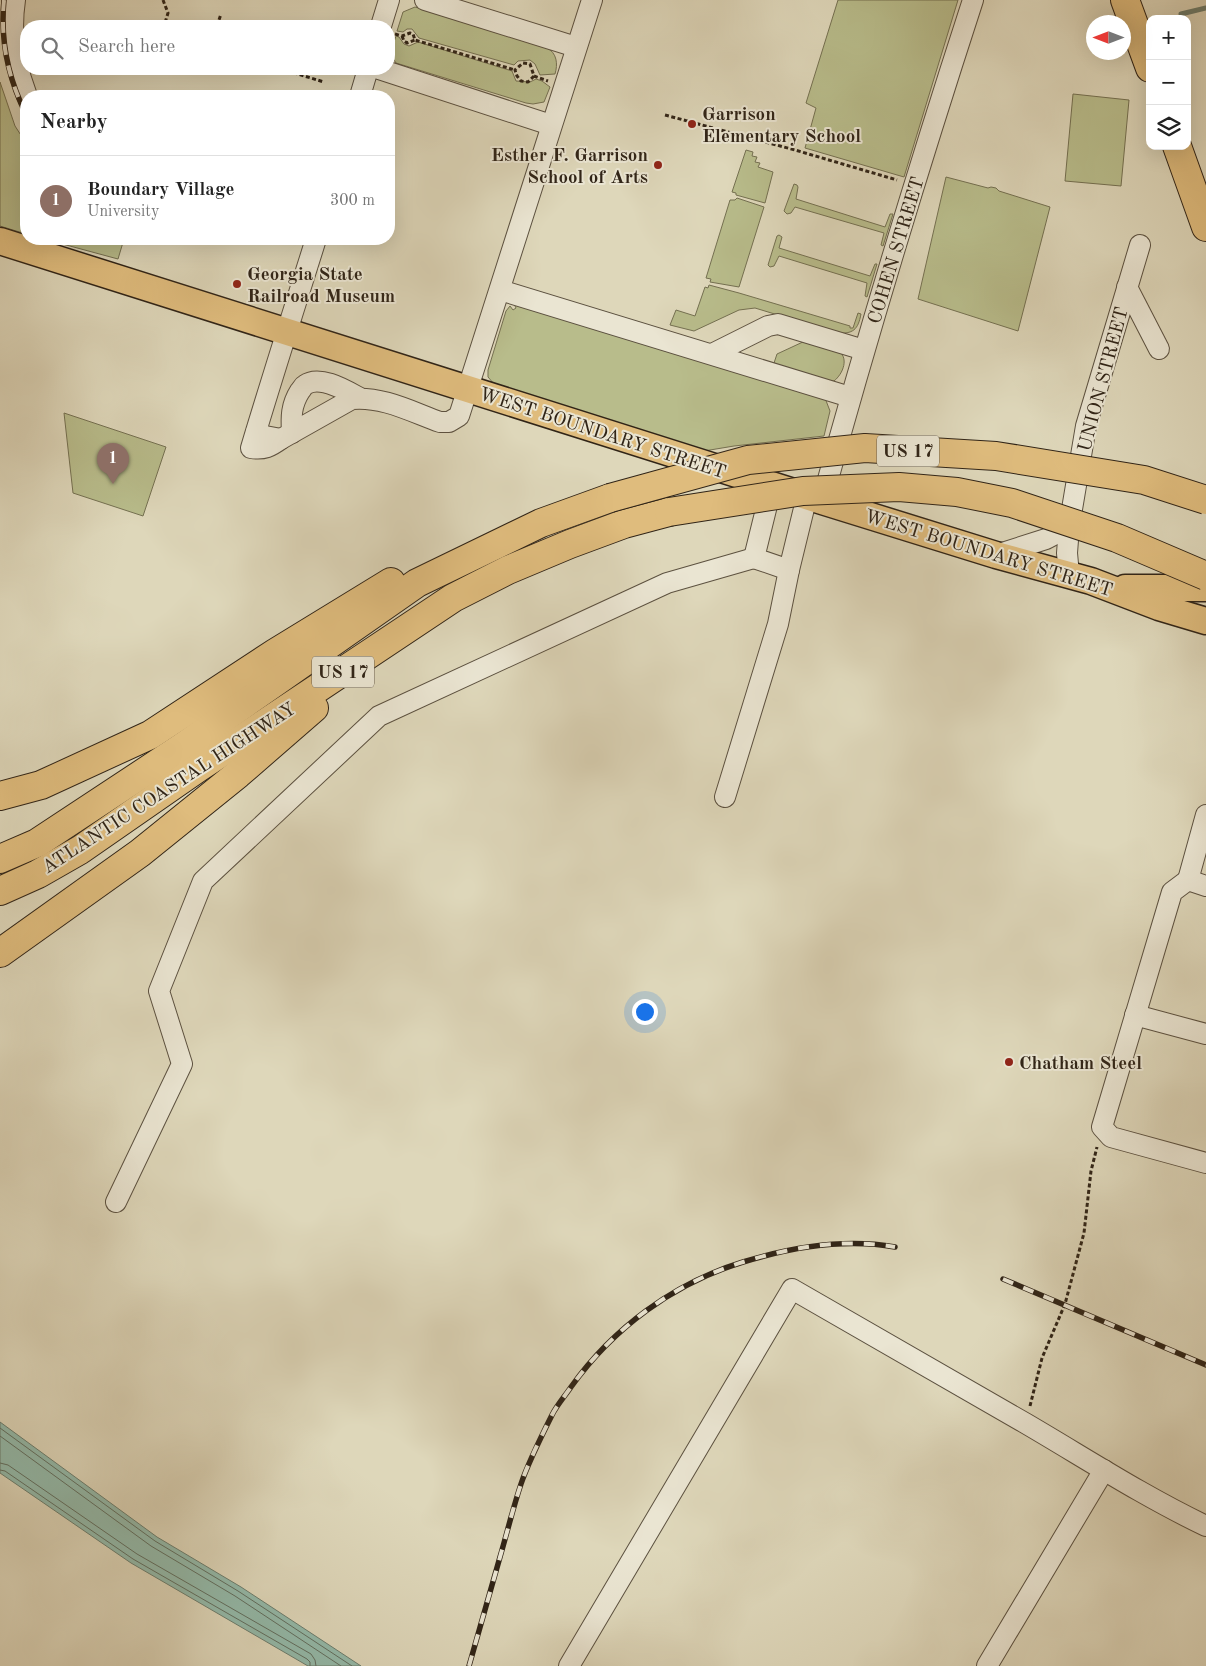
<!DOCTYPE html>
<meta charset="utf-8">
<style>
body{margin:0;font-family:"Old Standard TT",serif;background:#f6f6f6;color:#222}
.controls{position:absolute;right:15px;top:15px;display:grid;overflow:hidden;border-radius:10px;box-shadow:0 5px 20px #0002}
.controls button{width:45px;height:45px;display:grid;place-items:center;padding:0;border:0;border-bottom:1px solid #e0e0e0;background:#fff;color:#222;font:25px sans-serif}
.compass{position:absolute;left:1086px;top:15px;width:45px;height:45px;border-radius:50%;background:#fff;box-shadow:0 5px 20px #0002;rotate:270deg}
.you{position:absolute;left:644px;top:1011px;width:18px;height:18px;margin:-12px;border:4px solid #fff;border-radius:50%;background:#1a73e8;box-shadow:0 0 0 8px #1a73e833}
.badge{display:grid;place-items:center;width:32px;height:32px;border-radius:50%;background:#ea580c;color:#fff;font-size:16px;font-weight:700}
.pin{position:absolute;translate:-50% -41px;filter:drop-shadow(0 1px 2px #0008)}
.pin::after{content:'';position:absolute;top:26px;width:18px;height:15px;background:inherit;clip-path:polygon(0 0,100% 0,50% 100%)}
.list{margin:0;padding:0;list-style:none}
h2{display:flex;justify-content:space-between;align-items:center;height:65px;margin:0;padding:0 20px;font-size:21px}
h2 small{font-size:16px;font-weight:400;color:#767676}
.list li{display:grid;grid-template-columns:32px 1fr auto;gap:15px;align-items:center;box-sizing:border-box;height:90px;padding:0 20px;border-top:1px solid #e0e0e0}
.list b{display:block;font-size:19px;white-space:nowrap}
.list p{margin:0;font-size:16px;white-space:nowrap;color:#767676}
.list em{font-size:16px;font-style:normal;color:#767676}
.icon{flex:none;width:28px;height:28px;fill:none;stroke:currentColor;stroke-width:2;stroke-linecap:round;stroke-linejoin:round}
.map{position:relative;flex:none;width:1206px;height:1666px;overflow:hidden}
.search{position:absolute;background:#fff;box-shadow:0 5px 20px #0002;left:20px;top:20px;width:375px;height:55px;display:flex;align-items:center;gap:12px;box-sizing:border-box;padding:0 18px;border-radius:20px;color:#767676;font-size:19px}
.panel{position:absolute;background:#fff;box-shadow:0 5px 20px #0002;left:20px;top:90px;width:375px;height:155px;border-radius:20px}
.map>svg:first-child{display:block}
.green{fill:#b8bc8b;stroke:#747051}
.water{fill:#94baaa;stroke:#6c7e6f}
.lines{fill:none;stroke-linecap:round;stroke-linejoin:round}
.shore{stroke:#626f60;stroke-width:1}
.stream{stroke:#6c7e6f;stroke-width:5}
.minor-casing{stroke:#5c5140;stroke-width:22}
.major-casing{stroke:#302417;stroke-width:29}
.highway-casing{stroke:#302417;stroke-width:30}
.path{stroke:#302417;stroke-width:3;stroke-dasharray:4 2.5;stroke-linecap:butt}
.minor{stroke:#eae5d2;stroke-width:20}
.major{stroke:#dfbc7d;stroke-width:26}
.highway{stroke:#dfbc7d;stroke-width:28}
.rail-casing{stroke:#302417;stroke-width:5.5}
.rail{stroke:#eae5d2;stroke-width:4;stroke-dasharray:11;stroke-linecap:butt}
.highway-bridge-casing{stroke:#302417;stroke-width:30;stroke-linecap:butt}
.highway-bridge{stroke:#dfbc7d;stroke-width:28}
.poi-dot{fill:#8f2418;stroke:#eae5d2;stroke-width:2}
.labels{text-anchor:middle;stroke-width:4;stroke-linejoin:round;paint-order:stroke}
.shield{fill:#eae5d2;stroke:#685e4f;stroke-width:1}
.shield-label{font-size:18px;font-weight:bold;fill:#302417}
.poi-label{font-size:19px;font-weight:bold;fill:#302417;stroke:#eae5d2;text-anchor:start}
.street-label{font-size:19px;fill:#302417;stroke:#eae5d2}
</style>
<div class="map">
<svg width="1206" height="1666" viewBox="0 0 1206 1666">
<rect width="100%" height="100%" fill="#ded7ba"/>
<filter id="stains"><feTurbulence type="fractalNoise" baseFrequency=".004" numOctaves="4"/><feColorMatrix values="0 0 0 0 .2 0 0 0 0 .09 0 0 0 0 .02 0 0 0 .5 -.17"/></filter>
<radialGradient id="worn" r=".72"><stop offset=".6" stop-color="#630" stop-opacity="0"/><stop offset="1" stop-color="#630" stop-opacity=".3"/></radialGradient>
<g class="green">
<path d="M838,0h120l-54,177 -99,-29 11,-40 -10,-5z"/>
<path d="M415,7l132,41c10,5 11,16 8,26l-15,1 -5,-11 -5,-4 -12,1 -4,4 -95,-27 -7,-9h-5l-4,3 -6,-1 6,-19z"/>
<path d="M396,36l3,1 5,7 5,2 9,-4 94,29 4,10 14,1 6,-3 6,2 8,6 -6,15 -11,2 -7,-1 -130,-40 -6,-9z"/>
<path d="M0,82l15,44 11,17v91l-26,-8z"/>
<path d="M1073,94l56,6 -8,86 -56,-5z"/>
<path d="M746,150l7,2 -1,4 5,1 -2,5 5,1 -2,4 15,5 -8,31 -29,-8v-2l-4,-1z"/>
<path d="M946,177l42,11 3,-1 5,1 3,3 51,16 -32,124 -100,-32z"/>
<path d="M794,184l3,1 1,2 -2,12 89,28 5,-13h3l-10,32 -2,-1 3,-12 -89,-26 -4,6 -4,1 -3,-3z"/>
<path d="M737,198l27,9 -25,80 -29,-5 1,-3 -5,-1 24,-78h5z"/>
<path d="M779,235l3,2 -3,11 91,28 5,-12h2l-10,33 -2,-1 2,-13 -88,-27 -5,10 -4,1 -2,-2 9,-29z"/>
<path d="M44,239h80l-6,20z"/>
<path d="M709,285l30,8 111,33v2h3l5,-15 3,1c-3,16 -8,20 -24,19l-82,-25 -16,2 -45,21 -24,-6 6,-15 19,6 10,-29 3,1z"/>
<path d="M514,304l311,94 5,13 -6,25 -90,10 -36,6 -204,-68 -6,-7v-7l18,-59 4,-5 3,4 3,-2z"/>
<path d="M805,341c10,2 23,4 32,9 13,7 6,24 -3,31h-9l-46,-14 -5,-4 3,-9z"/>
<path d="M64,413l102,34 -23,69 -70,-23z"/>
</g>
<path class="water" d="M0,1422l157,115 84,50 120,79h-53l-177,-103 -131,-90z"/>
<g class="lines">
<g class="shore">
<path d="M0,1428l155,113 83,50 114,75"/>
<path d="M0,1436l151,110 84,50 106,70"/>
<path d="M0,1463l8,2 129,89 174,100 4,6 1,6"/>
<path d="M0,1470l5,1 128,88 174,100 3,3v4"/>
</g>
<path class="stream" d="M1181,14l25,-6"/>
<defs>
<g id="minor">
<path d="M15,0c-5,33 0,65 12,96"/>
<path d="M425,0l151,47"/>
<path d="M381,26l8,-26"/>
<path d="M379,69l172,56"/>
<path d="M360,96l8,-27"/>
<path d="M1127,287l32,62"/>
<path d="M500,290l350,107"/>
<path d="M712,354l56,-28 10,-2 86,26"/>
<path d="M256,431l9,5 16,3c-11,8 -17,11 -30,9 21,-70 43,-139 65,-209"/>
<path d="M292,433c-1,-16 -1,-28 8,-42 2,-2 3,-5 5,-6 15,-11 42,6 55,13"/>
<path d="M281,439l71,-40c30,-3 60,13 88,23h9l10,-6 133,-416"/>
<path d="M772,485l-18,73 35,12"/>
<path d="M822,501c46,-168 97,-335 151,-501"/>
<path d="M996,555l50,-16 23,-12"/>
<path d="M1069,575l-2,-22 2,-26 17,-101 54,-181"/>
<path d="M725,797l53,-173 11,-54 18,-74"/>
<path d="M1188,880l18,-65"/>
<path d="M1206,886l-18,-6 -16,12 -70,235 9,10 95,26"/>
<path d="M1135,1015l71,19"/>
<path d="M116,1202l66,-138 -23,-73 44,-110 176,-165 288,-133 87,-25"/>
<path d="M569,1666l223,-377c78,45 156,89 233,134 60,35 118,73 181,103"/>
<path d="M987,1666l117,-196"/>
</g>
<g id="major">
<path d="M0,241l822,260 174,54 95,26 68,26 47,14"/>
<path d="M1125,588h81"/>
</g>
<g id="highway">
<path d="M1125,0l25,68"/>
<path d="M1177,146l29,81"/>
<path d="M0,796l41,-11 109,-50 125,-82 116,-71"/>
<path d="M0,859l37,-16 147,-97 233,-163 124,-60 69,-25"/>
<path d="M0,891l38,-17 42,-24 118,-82 255,-170 55,-28 62,-26 54,-20 45,-12"/>
<path d="M0,953l140,-100 98,-79 76,-66"/>
</g>
</defs>
<use href="#minor" class="minor-casing"/>
<use href="#major" class="major-casing"/>
<use href="#highway" class="highway-casing"/>
<g class="path">
<path d="M163,0l5,13 -4,13"/>
<path d="M217,26l4,-12"/>
<path d="M268,26l1,-3"/>
<path d="M395,34l7,2 8,-3 3,1 2,6 100,30"/>
<path d="M402,36l2,5 3,2 8,-3"/>
<path d="M281,69l43,13"/>
<path d="M534,76l-6,6 -7,-1 -4,-5 -2,-6 8,-7 7,1 4,12 14,5"/>
<path d="M665,115l130,35 102,30"/>
<path d="M1030,1406l12,-48 23,-54 19,-71 7,-62 6,-24"/>
</g>
<use href="#minor" class="minor"/>
<use href="#major" class="major"/>
<use href="#highway" class="highway"/>
<defs>
<g id="rail">
<path d="M4,0c-4,41 4,78 22,114"/>
<path d="M1003,1279l203,86"/>
<path d="M469,1666c10,-36 21,-73 31,-109 7,-24 13,-49 21,-73 7,-21 21,-49 31,-69 5,-10 13,-19 19,-28 42,-59 103,-104 172,-125 49,-15 100,-24 152,-15"/>
</g>
</defs>
<use href="#rail" class="rail-casing"/>
<use href="#rail" class="rail"/>
<defs>
<g id="highway-bridge">
<path d="M610,498l138,-38 117,-12 131,8 148,24 62,20"/>
<path d="M669,512l134,-21 96,-4 58,5 55,11 105,35 89,38"/>
</g>
</defs>
<use href="#highway-bridge" class="highway-bridge-casing"/>
<use href="#highway-bridge" class="highway-bridge"/>
</g>
<g class="poi-dot">
<circle cx="692" cy="124" r="5"/>
<circle cx="658" cy="165" r="5"/>
<circle cx="237" cy="284" r="5"/>
<circle cx="1009" cy="1062" r="5"/>
</g>
<g class="labels">
<g class="shield">
<rect x="877" y="435.5" width="62" height="31" rx="4"/>
<rect x="312" y="656.5" width="62" height="31" rx="4"/>
</g>
<g class="shield-label">
<text x="908" y="457">US 17</text>
<text x="343" y="678">US 17</text>
</g>
<g class="poi-label">
<text x="702" y="120">Garrison<tspan x="702" dy="22">Elementary School</tspan></text>
<text x="648" y="161" text-anchor="end">Esther F. Garrison<tspan x="648" dy="22">School of Arts</tspan></text>
<text x="247" y="280">Georgia State<tspan x="247" dy="22">Railroad Museum</tspan></text>
<text x="1019" y="1069">Chatham Steel</text>
</g>
<g class="street-label">
<text transform="translate(895 250) rotate(-73)" y="7">COHEN STREET</text>
<text transform="translate(1102 379) rotate(-75)" y="7">UNION STREET</text>
<text transform="translate(603 432) rotate(18)" y="7">WEST BOUNDARY STREET</text>
<text transform="translate(989 552) rotate(17)" y="7">WEST BOUNDARY STREET</text>
<text transform="translate(168 787) rotate(-33)" y="7">ATLANTIC COASTAL HIGHWAY</text>
</g>
</g>
<rect width="100%" height="100%" filter="url(#stains)"/>
<rect width="100%" height="100%" fill="url(#worn)"/>
</svg>
<div class="controls">
<button>+</button>
<button>−</button>
<button><svg class="icon" aria-label="layers" viewBox="0 0 24 24"><path d="M12 4l9 5-9 5-9-5zM3 14l9 5 9-5"/></svg></button>
</div>
<svg class="compass" viewBox="-18 -18 36 36"><path d="M0-13l5 13h-10z" fill="#e53935"/><path d="M0 13l5-13h-10z" fill="#767676"/></svg>
<div class="you"></div>
<div class="pin badge" style="left:113px;top:484px;background:#8d6e63">1</div>
<div class="search"><svg class="icon" aria-label="search" viewBox="0 0 24 24"><circle cx="10" cy="10" r="6"/><path d="M15 15l6 6"/></svg>Search here</div>
<section class="panel">
<h2>Nearby<small></small></h2>
<ul class="list">
<li><span class="badge" style="background:#8d6e63">1</span><div><b>Boundary Village</b><p>University</p></div><em>300 m</em></li>
</ul>
</section>
</div>
